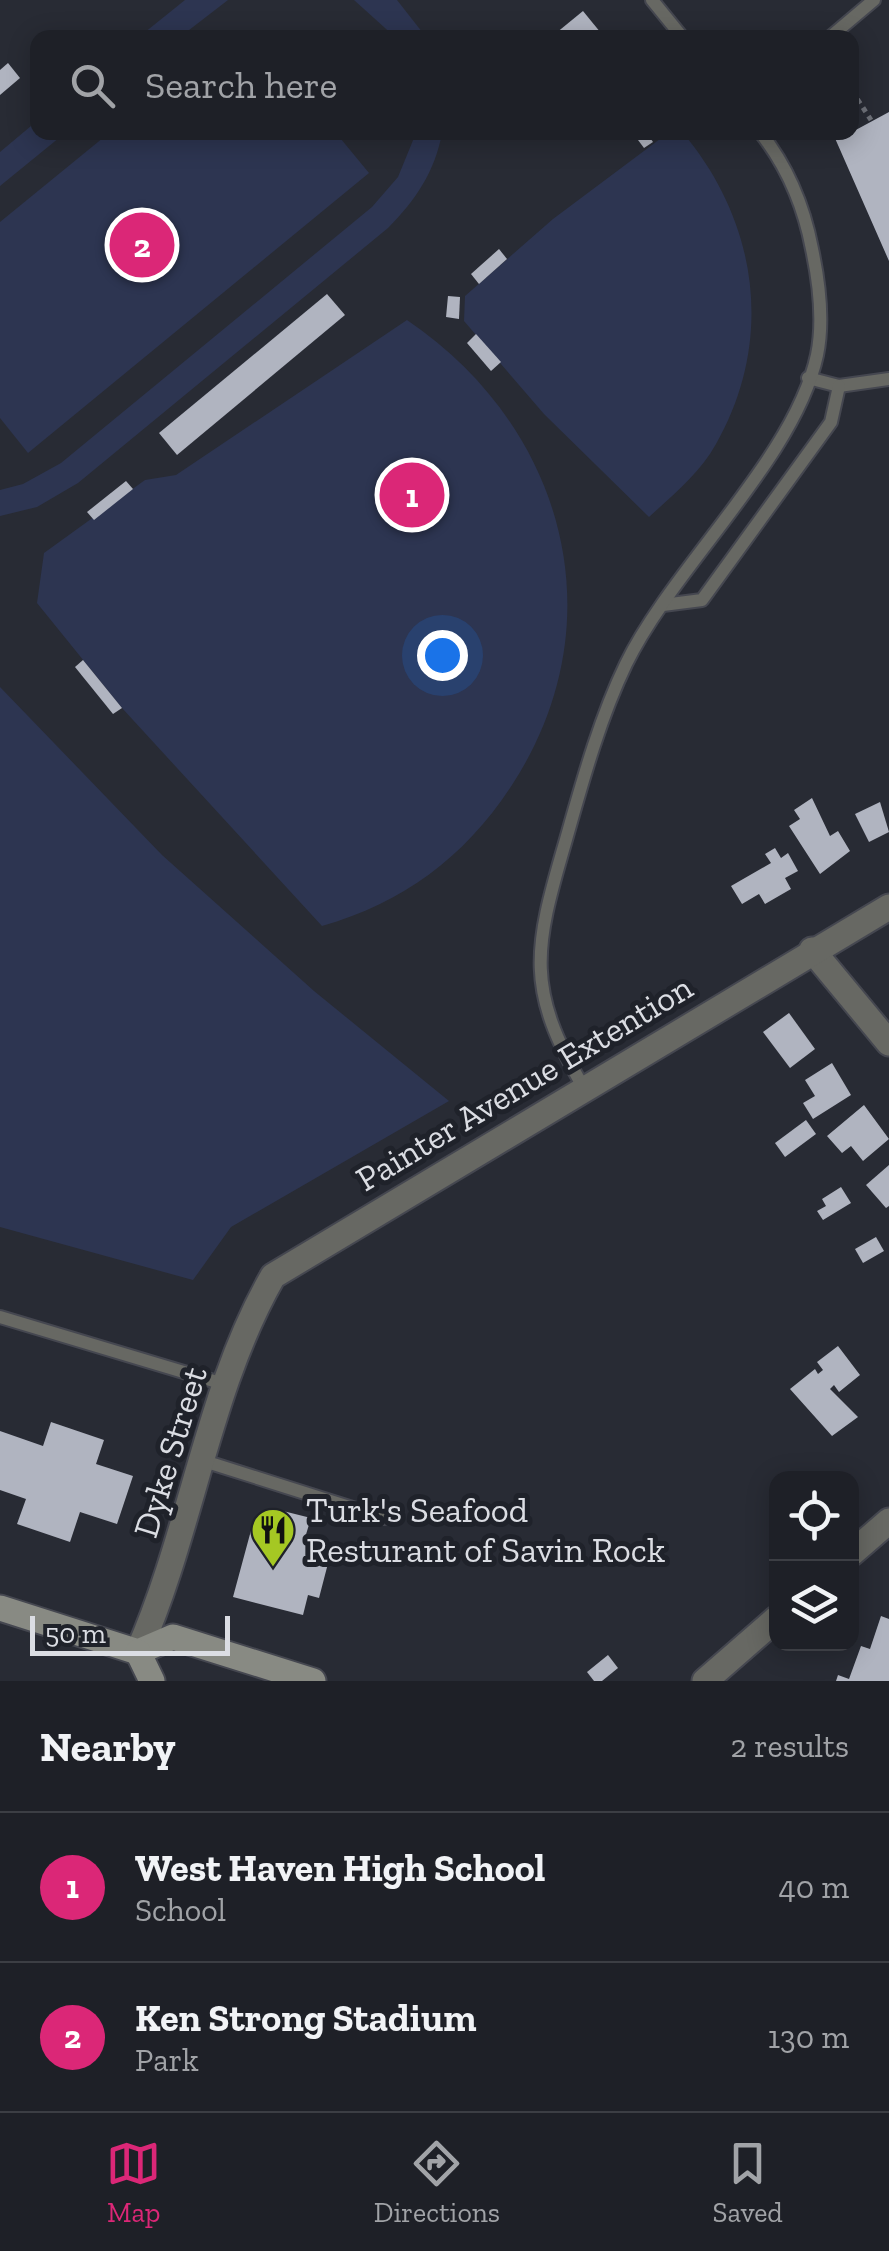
<!DOCTYPE html>
<style>
body{margin:0;font-family:"Zilla Slab",serif;background:#2b2d33;color:#f1f3f6}
.controls{position:absolute;right:30px;bottom:30px;display:grid;overflow:hidden;border-radius:20px;box-shadow:0 5px 25px #0003}
.controls button{width:90px;height:90px;display:grid;place-items:center;padding:0;border:0;border-bottom:2px solid #3c3e44;background:#1e2027;color:#f1f3f6;font:50px sans-serif}
.scale{position:absolute;left:30px;bottom:25px;width:200px;box-sizing:border-box;padding-left:10px;border:5px solid #dbdde3;border-top:0;font-size:28px;line-height:35px;white-space:nowrap;color:#dbdde3;-webkit-text-stroke:8px #1f222a;paint-order:stroke}
.you{position:absolute;left:442px;top:655px;width:35px;height:35px;margin:-25px;border:8px solid #fff;border-radius:50%;background:#1a73e8;box-shadow:0 0 0 15px #1a73e833}
.badge{display:grid;place-items:center;width:65px;height:65px;border-radius:50%;background:#db2777;color:#fff;font-size:32px;font-weight:700}
.pin{position:absolute;translate:-50% -50%;border:5px solid #fff;box-shadow:0 2px 10px #0006}
.list{margin:0;padding:0;list-style:none}
h2{display:flex;justify-content:space-between;align-items:center;height:130px;margin:0;padding:0 40px;font-size:42px}
h2 small{font-size:32px;font-weight:400;color:#a1a3a7}
.list li{display:grid;grid-template-columns:65px 1fr auto;gap:30px;align-items:center;box-sizing:border-box;height:150px;padding:0 40px;border-top:2px solid #3c3e44}
.list b{display:block;font-size:38px;white-space:nowrap}
.list p{margin:0;font-size:32px;white-space:nowrap;color:#a1a3a7}
.list em{font-size:32px;font-style:normal;color:#a1a3a7}
.icon{flex:none;width:55px;height:55px;fill:none;stroke:currentColor;stroke-width:2;stroke-linecap:round;stroke-linejoin:round}
.map{position:relative;flex:none;width:889px;height:1681px;overflow:hidden}
.search{position:absolute;background:#1e2027;box-shadow:0 5px 25px #0003;left:30px;right:30px;top:30px;height:110px;display:flex;align-items:center;gap:25px;box-sizing:border-box;padding:0 35px;border-radius:20px;color:#a1a3a7;font-size:38px}
.sheet{height:430px;background:#1e2027}
nav{display:flex;justify-content:space-around;align-items:center;box-sizing:border-box;height:140px;border-top:2px solid #3c3e44;background:#1e2027;font-size:28px;color:#a1a3a7}
nav a{display:grid;justify-items:center;gap:5px}
nav .on{color:#db2777}
.map>svg:first-child{display:block}
.green{fill:#2d3551}
.building{fill:#b0b4c0}
.lines{fill:none;stroke-linecap:round;stroke-linejoin:round}
.service-casing{stroke:#454750;stroke-width:16}
.minor-casing{stroke:#454750;stroke-width:29}
.tertiary-casing{stroke:#454750;stroke-width:29}
.secondary-casing{stroke:#454750;stroke-width:29}
.path{stroke:#6e7179;stroke-width:5;stroke-dasharray:5 5;stroke-linecap:butt}
.service{stroke:#676863;stroke-width:12}
.minor{stroke:#676863;stroke-width:25}
.tertiary{stroke:#676863;stroke-width:25}
.secondary{stroke:#888a83;stroke-width:25}
.labels{text-anchor:middle;stroke-width:10;stroke-linejoin:round;paint-order:stroke}
.street-label{font-size:35px;fill:#dbdde3;stroke:#1f222a}
.poi-label{font-size:35px;fill:#dbdde3;stroke:#1f222a;text-anchor:start}
</style>
<div class="map">
<svg width="889" height="1681" viewBox="0 0 889 1681">
<rect width="100%" height="100%" fill="#282b34"/>
<g class="green">
<path d="M185,0h43l-48,37h-41z"/>
<path d="M354,0h43l29,37h-31z"/>
<path d="M37,121l1,11 27,1 -65,53v-34z"/>
<path d="M109,133h227l33,40 -341,280 -28,-35v-196z"/>
<path d="M416,133h26c-7,38 -26,67 -54,95l-310,255 -41,24 -37,9v-26l23,-6 38,-21 311,-256 26,-30z"/>
<path d="M668,133h15c75,89 92,207 33,311 -16,29 -43,51 -67,73l-105,-103 -80,-93 1,-25 88,-77z"/>
<path d="M407,320c157,106 212,301 105,465 -46,71 -108,118 -190,141l-200,-218 -85,-105 7,-50 101,-73 31,-5z"/>
<path d="M0,687l162,168 152,136 135,110 -218,126 -38,53 -193,-53z"/>
</g>
<g class="building">
<path d="M583,11l22,27h-55z"/>
<path d="M8,63l12,15 -20,17v-25z"/>
<path d="M889,112v149l-55,-125 18,-4z"/>
<path d="M632,132h14l7,10 -9,6z"/>
<path d="M499,249l8,10 -28,25 -8,-10z"/>
<path d="M327,294l18,21 -168,140 -18,-22z"/>
<path d="M448,296l12,1 -1,22 -13,-2z"/>
<path d="M476,334l25,28 -10,9 -24,-28z"/>
<path d="M126,481l7,8 -39,31 -7,-8z"/>
<path d="M83,660l39,48 -9,6 -38,-47z"/>
<path d="M812,798l18,38 8,-5 12,20 -30,23 -31,-48 11,-7 -6,-9z"/>
<path d="M880,802l9,30 -20,10 -14,-28z"/>
<path d="M775,848l6,10 7,-5 10,18 -13,7 6,11 -26,15 -6,-10 -17,10 -11,-18 40,-23 -6,-9z"/>
<path d="M789,1013l26,36 -25,19 -27,-36z"/>
<path d="M832,1063l19,32 -38,24 -10,-16 12,-7 -10,-16z"/>
<path d="M864,1105l25,34 -26,22 -12,-15 -9,7 -15,-17z"/>
<path d="M806,1120l10,14 -31,23 -10,-14z"/>
<path d="M889,1165v41l-3,2 -20,-23z"/>
<path d="M841,1187l10,16 -28,17 -6,-9 9,-5 -4,-7z"/>
<path d="M876,1237l8,14 -21,12 -8,-14z"/>
<path d="M838,1346l22,29 -21,17 -5,-7 -4,4 28,28 -26,19 -42,-47 25,-20 3,5 5,-4 -6,-8z"/>
<path d="M51,1422l53,18 -8,24 37,12 -16,48 -37,-12 -10,30 -53,-18 9,-25 -26,-9v-59l43,15z"/>
<path d="M279,1510l32,8 -7,23 28,7 -13,50 -11,-3 -5,20 -70,-18 20,-74 21,6z"/>
<path d="M881,1616l8,3v62h-53l2,-6 11,4 12,-33 9,3z"/>
<path d="M608,1655l10,13 -16,13h-8l-7,-9z"/>
</g>
<g class="lines">
<defs>
<g id="service">
<path d="M652,0l31,38"/>
<path d="M829,38l45,-38"/>
<path d="M808,378l31,8 50,-7"/>
<path d="M663,605l39,-5 129,-178 8,-36"/>
<path d="M584,1088c-59,-99 -50,-139 -19,-245 17,-60 34,-123 61,-179 47,-97 169,-206 191,-309 7,-34 2,-73 -5,-106 -8,-42 -25,-83 -52,-117"/>
<path d="M0,1317l227,68"/>
<path d="M204,1461l180,57"/>
</g>
<g id="minor">
<path d="M812,950l77,93"/>
<path d="M138,1652c54,-122 69,-261 135,-376l616,-369"/>
</g>
<g id="tertiary">
<path d="M852,1553l37,-32"/>
<path d="M705,1681l71,-62"/>
</g>
<g id="secondary">
<path d="M0,1608l138,44 35,-15 140,44"/>
<path d="M138,1652l14,29"/>
</g>
</defs>
<use href="#service" class="service-casing"/>
<use href="#minor" class="minor-casing"/>
<use href="#tertiary" class="tertiary-casing"/>
<use href="#secondary" class="secondary-casing"/>
<path class="path" d="M852,91l19,29"/>
<use href="#service" class="service"/>
<use href="#minor" class="minor"/>
<use href="#tertiary" class="tertiary"/>
<use href="#secondary" class="secondary"/>
</g>
<defs>
<symbol id="restaurant-pin" viewBox="-11 -11 22 30"><path d="M0 17L-7.5 6A9.5 9.5 0 1 1 7.5 6Z" fill="#a5c823" stroke="#1f222a"/><path d="M-5-6h1v4h1v-4h1v4h1v-4h1v5L-1.5 .5V6h-2V.5L-5-1ZM5-6V6H3V1.5H1.5Q1.5-4 5-6Z" fill="#111"/></symbol>
</defs>
<g fill-rule="evenodd">
<use href="#restaurant-pin" x="248" y="1505" width="50" height="68"/>
</g>
<g class="labels">
<g class="street-label">
<text transform="translate(524 1083) rotate(-31)" y="12">Painter Avenue Extention</text>
<text transform="translate(170 1452) rotate(-73)" y="12">Dyke Street</text>
</g>
<g class="poi-label">
<text x="306" y="1522">Turk's Seafood<tspan x="306" dy="40">Resturant of Savin Rock</tspan></text>
</g>
</g>
</svg>
<div class="controls">
<button><svg class="icon" aria-label="locate" viewBox="0 0 24 24"><circle cx="12" cy="12" r="6"/><path d="M12 2v4M12 18v4M2 12h4M18 12h4"/></svg></button>
<button><svg class="icon" aria-label="layers" viewBox="0 0 24 24"><path d="M12 4l9 5-9 5-9-5zM3 14l9 5 9-5"/></svg></button>
</div>
<div class="scale">50 m</div>
<div class="you"></div>
<div class="pin badge" style="left:412px;top:495px">1</div>
<div class="pin badge" style="left:142px;top:245px">2</div>
<div class="search"><svg class="icon" aria-label="search" viewBox="0 0 24 24"><circle cx="10" cy="10" r="6"/><path d="M15 15l6 6"/></svg>Search here</div>
</div>
<section class="sheet">
<h2>Nearby<small>2 results</small></h2>
<ul class="list">
<li><span class="badge">1</span><div><b>West Haven High School</b><p>School</p></div><em>40 m</em></li>
<li><span class="badge">2</span><div><b>Ken Strong Stadium</b><p>Park</p></div><em>130 m</em></li>
</ul>
</section>
<nav>
<a class="on"><svg class="icon" aria-label="map" viewBox="0 0 24 24"><path d="M3 6l6-2 6 2 6-2v14l-6 2-6-2-6 2zM9 4v14M15 6v14"/></svg>Map</a>
<a><svg class="icon" aria-label="directions" viewBox="0 0 24 24"><path d="M12 3l9 9-9 9-9-9zM9 14v-3h6M13 9l2 2-2 2"/></svg>Directions</a>
<a><svg class="icon" aria-label="saved" viewBox="0 0 24 24"><path d="M7 4h10v16l-5-4-5 4z"/></svg>Saved</a>
</nav>
